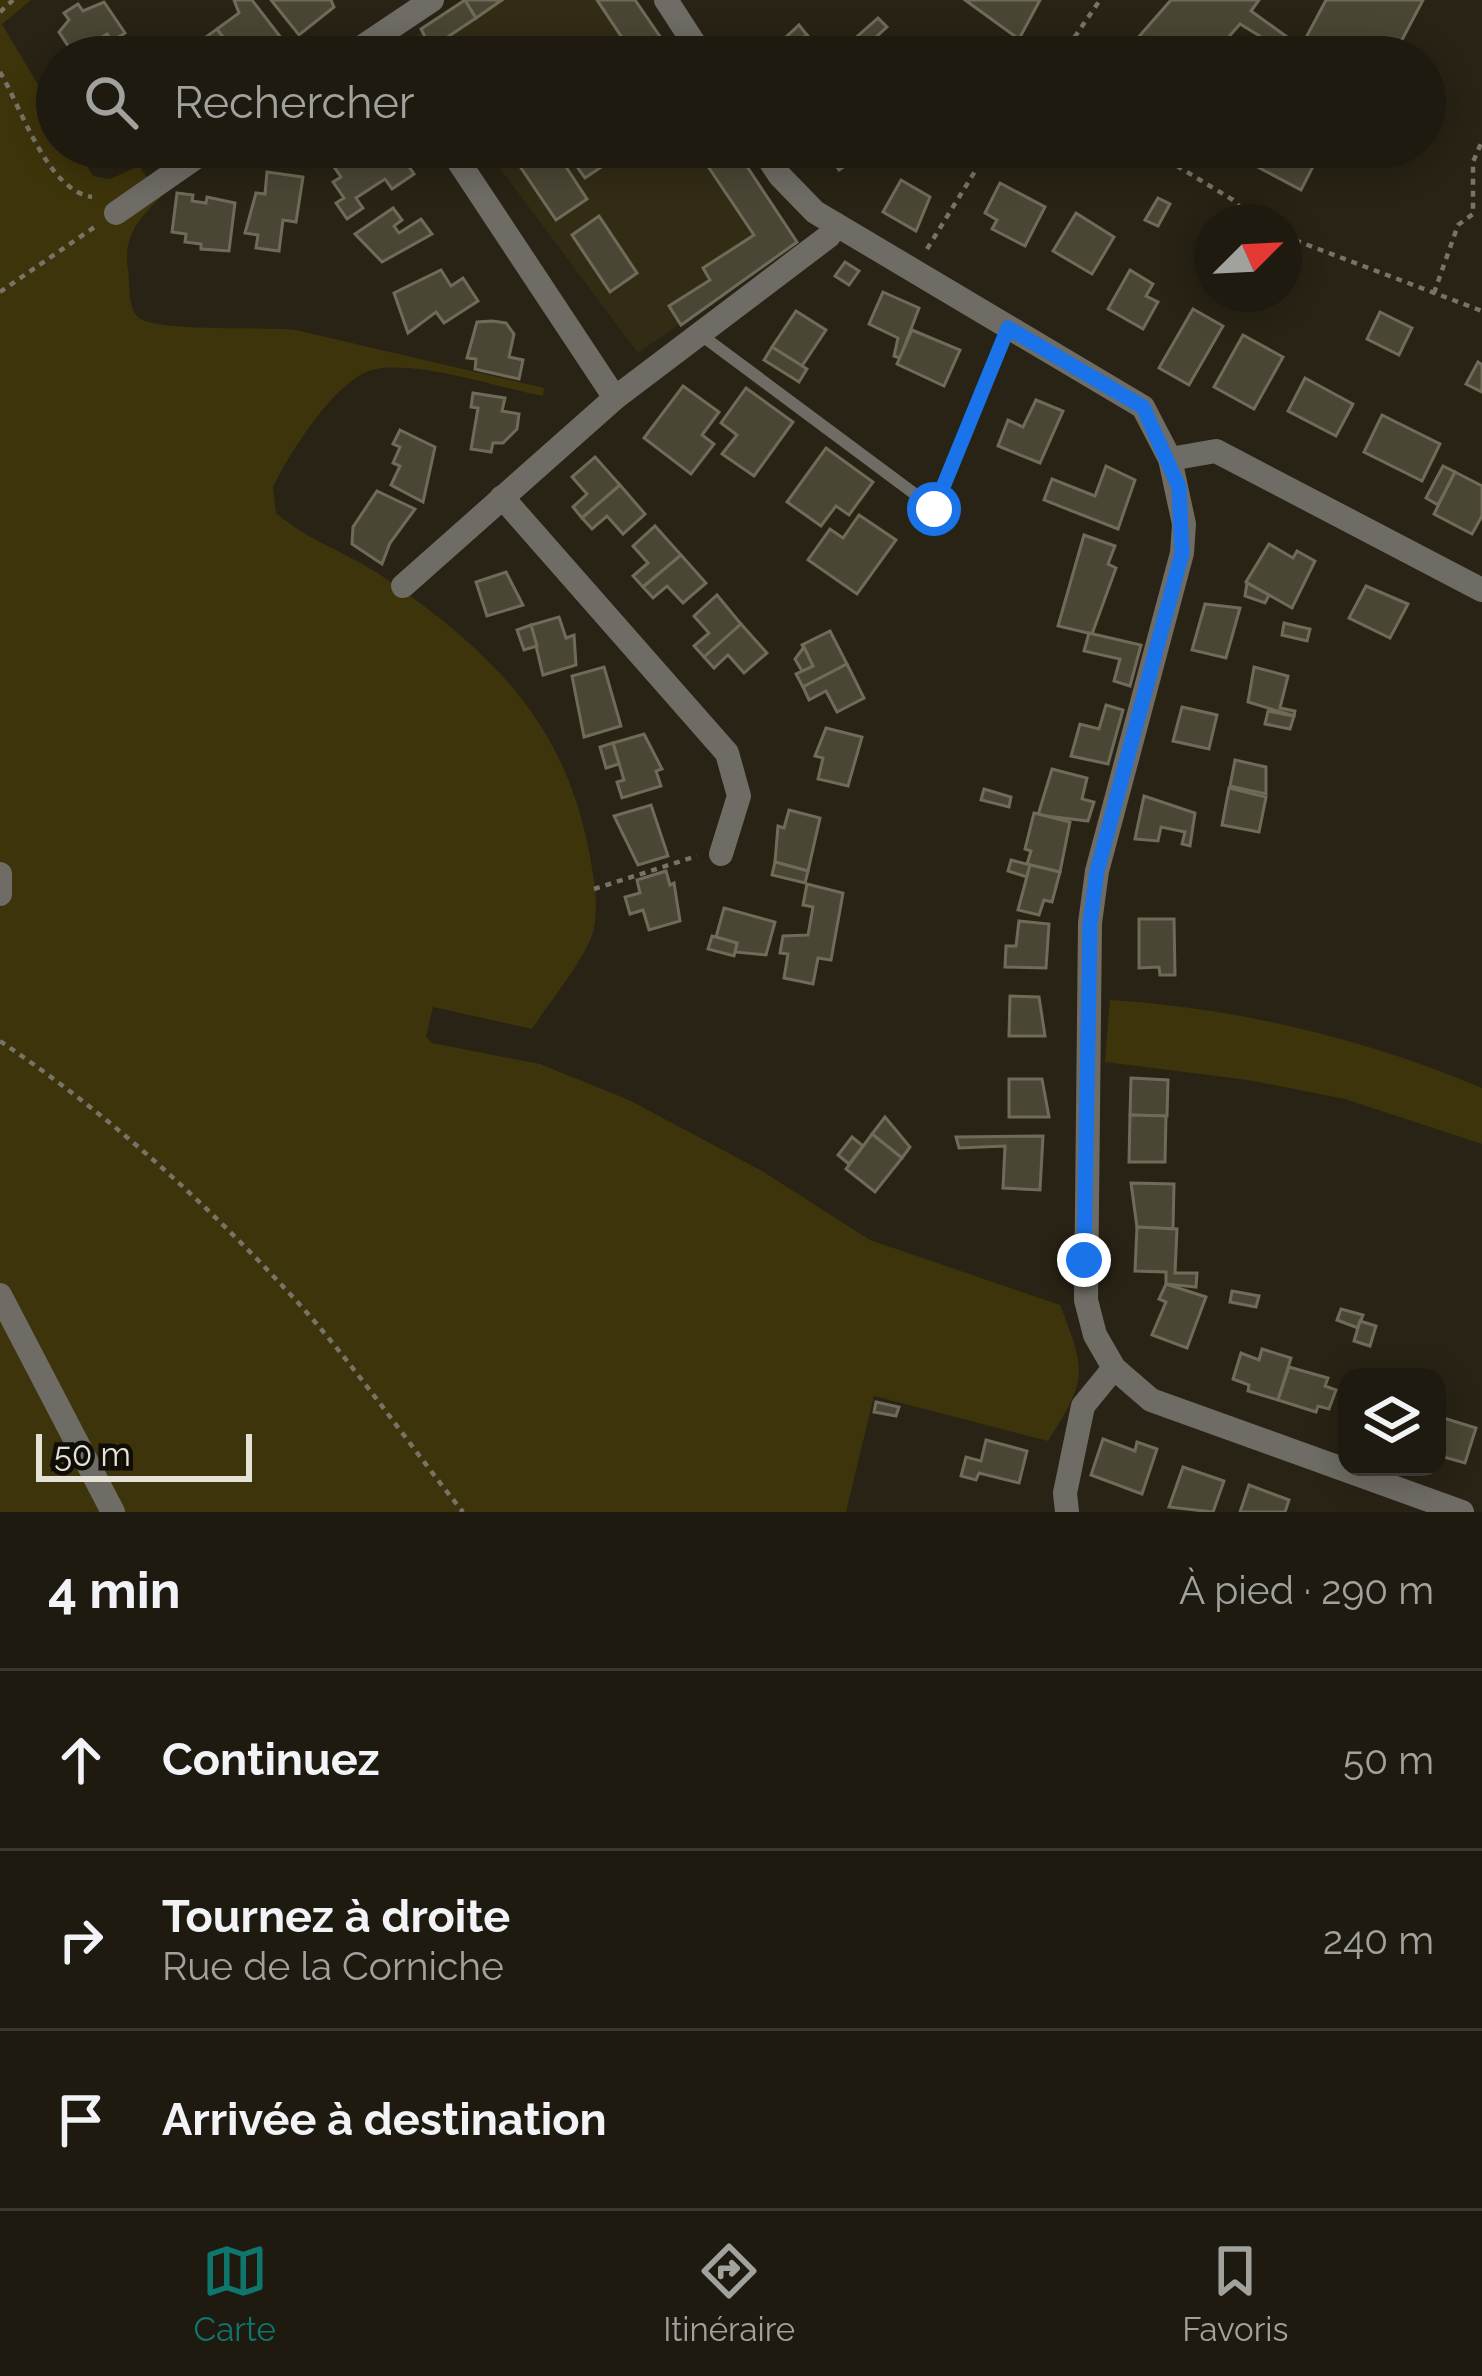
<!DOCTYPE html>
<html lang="fr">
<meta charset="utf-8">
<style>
body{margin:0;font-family:Raleway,sans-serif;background:#2b271d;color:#f1f3f6}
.controls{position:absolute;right:36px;bottom:36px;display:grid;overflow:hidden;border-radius:24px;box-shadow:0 6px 30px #0003}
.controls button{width:108px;height:108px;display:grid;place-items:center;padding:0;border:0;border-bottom:3px solid #3c382f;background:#1e1a0f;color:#f1f3f6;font:60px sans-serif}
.compass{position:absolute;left:1194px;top:204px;width:108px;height:108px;border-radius:50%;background:#1e1a0f;box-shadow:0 6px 30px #0003;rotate:66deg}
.scale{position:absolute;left:36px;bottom:30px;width:216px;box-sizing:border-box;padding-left:12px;border:6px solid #e4e1d7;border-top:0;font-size:33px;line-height:42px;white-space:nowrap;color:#e4e1d7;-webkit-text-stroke:9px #0f0d06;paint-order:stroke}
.stop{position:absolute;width:36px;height:36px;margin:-27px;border:9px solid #1a73e8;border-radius:50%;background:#fff}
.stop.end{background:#1a73e8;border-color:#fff;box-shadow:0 3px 12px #0008}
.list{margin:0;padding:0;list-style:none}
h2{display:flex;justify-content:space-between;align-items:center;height:156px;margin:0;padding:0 48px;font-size:51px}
h2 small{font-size:39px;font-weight:400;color:#a1a19e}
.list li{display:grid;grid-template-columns:78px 1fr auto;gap:36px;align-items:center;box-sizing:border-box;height:180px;padding:0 48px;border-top:3px solid #3c382f}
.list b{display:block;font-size:45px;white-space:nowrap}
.list p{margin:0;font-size:39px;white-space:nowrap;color:#a1a19e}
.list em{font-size:39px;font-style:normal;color:#a1a19e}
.icon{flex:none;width:66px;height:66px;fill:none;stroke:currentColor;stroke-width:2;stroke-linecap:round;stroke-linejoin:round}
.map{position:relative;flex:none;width:1482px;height:1512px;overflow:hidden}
.search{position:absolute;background:#1e1a0f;box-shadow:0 6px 30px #0003;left:36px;right:36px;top:36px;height:132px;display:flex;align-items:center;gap:30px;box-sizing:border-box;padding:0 42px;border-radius:66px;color:#a1a19e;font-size:45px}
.sheet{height:696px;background:#1e1a0f}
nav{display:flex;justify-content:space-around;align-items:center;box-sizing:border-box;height:168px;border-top:3px solid #3c382f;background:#1e1a0f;font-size:33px;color:#a1a19e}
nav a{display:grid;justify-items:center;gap:6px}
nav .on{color:#0f766e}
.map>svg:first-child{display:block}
.built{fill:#322c15}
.green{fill:#3e340b}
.building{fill:#4a4635;stroke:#706b59;stroke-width:3}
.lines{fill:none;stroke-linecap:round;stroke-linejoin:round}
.path{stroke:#777366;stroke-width:4.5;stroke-dasharray:6 6;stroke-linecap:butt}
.lane{stroke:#6e6c64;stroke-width:12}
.street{stroke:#6e6c64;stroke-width:24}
.route{stroke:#1a73e8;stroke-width:15}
</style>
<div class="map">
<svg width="1482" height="1512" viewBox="0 0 1482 1512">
<rect width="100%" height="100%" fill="#282314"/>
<g class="built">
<path d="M465,0h170l38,57h-256l-10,-14z"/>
<path d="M484,147h250l63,95 -159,111z"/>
</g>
<g class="green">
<path d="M0,0h31l-29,24 55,93v30h18l18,29 17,3 29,-13 22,31c-23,22 -38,40 -33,73 2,14 0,36 9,46 14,17 129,10 159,14l248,58 -1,8c-47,-9 -122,-35 -167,-27 -38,6 -87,85 -103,118l3,26c34,29 73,40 109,65 104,72 177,141 203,268 5,25 11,58 6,82 -5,27 -47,77 -62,101l-99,-22 -7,30 6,6 108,21 89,36 133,71 108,69 190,65c26,66 28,74 -12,136l-174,-45 -28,116h-846z"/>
<path d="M1110,1000c127,8 254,38 372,88v56l-137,-45 -97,-19 -143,-18z"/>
</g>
<g class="building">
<path d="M234,0h18l30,39 -13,10 -5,-8 -12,9 5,7h-20l-20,-28 22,-16z"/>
<path d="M271,0h60l3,7 -35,28z"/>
<path d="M465,0l11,18 -45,30 -10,-19z"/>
<path d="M465,0h37l-26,18z"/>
<path d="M597,0h38l39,57h-39z"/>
<path d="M965,0h75l-21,39z"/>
<path d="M1171,0h88l-8,11 50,36 25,-47h97l-30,57 -19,-6 -3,6h-77l-54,-33 -29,33h-90z"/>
<path d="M104,2l21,31 -13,8 -5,-7 -33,21 -15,-23 10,-12 -5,-7 14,-9 5,7z"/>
<path d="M878,18l9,9 -33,30h-20z"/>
<path d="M799,25l8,10 -28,21 -6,-7z"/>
<path d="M217,29l18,25 -4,3h-53z"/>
<path d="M807,35l20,22 -48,-1z"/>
<path d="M335,147h41l3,5 -6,4 7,9 19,-13 15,22 -22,15 -7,-10 -29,19 7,10 -16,11 -11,-16 8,-5 -11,-16 8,-5 -16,-23z"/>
<path d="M507,147h46l34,52 -31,21z"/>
<path d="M563,147h68l-46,31z"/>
<path d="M695,147h39l63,95 -116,83 -12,-19 41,-26 -7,-12 51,-33z"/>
<path d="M823,147h51l-35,23z"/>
<path d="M1220,147h103l-22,43z"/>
<path d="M267,172l36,5 -7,45 -13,-2 -4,31 -23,-3 2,-13 -13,-2 11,-40 9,1z"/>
<path d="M901,180l29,17 -14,34 -33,-19z"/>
<path d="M1000,183l45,24 -20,39 -33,-17 5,-9 -12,-7z"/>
<path d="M177,193l16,2 -1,6 14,2 1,-6 28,6 -6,48 -28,-2v-5l-16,-2 1,-8 -14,-2z"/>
<path d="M1158,198l12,6 -12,22 -13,-6z"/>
<path d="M393,208l9,12 -8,6 5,7 22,-14 11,15 -50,28 -27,-28z"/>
<path d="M1076,213l38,24 -22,37 -39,-23z"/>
<path d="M599,216l38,57 -27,19 -38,-57z"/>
<path d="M845,262l14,9 -10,14 -14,-9z"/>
<path d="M441,270l10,16 12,-8 15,23 -34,22 -8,-11 -28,21 -14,-40z"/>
<path d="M1130,270l23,14 -7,12 12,6 -15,27 -35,-20z"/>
<path d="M883,292l36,16 -19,50 -6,-2 4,-18 -29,-14z"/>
<path d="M1193,309l30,17 -34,59 -30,-17z"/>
<path d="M796,311l30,19 -24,36 -30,-19z"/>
<path d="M1380,312l32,16 -13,27 -32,-16z"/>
<path d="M492,321l14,2 8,11 -5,23 14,3 -4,19 -44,-10 1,-10 -9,-1 10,-36z"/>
<path d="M912,330l48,20 -16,36 -47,-22z"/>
<path d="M1243,335l40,22 -29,52 -40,-22z"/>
<path d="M772,347l35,22 -8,13 -35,-22z"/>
<path d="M1478,362l4,3v27l-16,-8z"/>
<path d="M1305,378l48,26 -17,32 -48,-25z"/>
<path d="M683,386l36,26 -17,23 12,9 -23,30 -47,-36z"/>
<path d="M746,388l47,34 -39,54 -32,-22 15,-19 -16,-12z"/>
<path d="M473,393l32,5 -3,13 17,3 -2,15 -14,14h-10l-2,9 -20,-3 7,-41 -7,-1z"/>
<path d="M1036,400l27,11 -23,52 -42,-17 10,-26 15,7z"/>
<path d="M1382,415l58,29 -18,37 -58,-29z"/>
<path d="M400,430l35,17 -12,55 -32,-17 9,-19 -7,-3 7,-16 -7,-3z"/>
<path d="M826,448l47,34 -24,33 -13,-9 -15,20 -34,-24z"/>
<path d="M595,457l25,28 -38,33 -9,-11 14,-13 -15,-17z"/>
<path d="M1106,466l29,14 -17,49 -74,-29 8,-21 43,17z"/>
<path d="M1443,466l12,6 -17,33 -12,-7z"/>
<path d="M1455,472l27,14v30l-10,18 -38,-20z"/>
<path d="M620,485l25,29 -22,20 -16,-18 -15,13 -10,-11z"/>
<path d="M377,491l38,18 -25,34 -8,21 -30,-20 1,-17z"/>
<path d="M859,515l37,25 -39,54 -49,-34 22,-31 13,9z"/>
<path d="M655,526l26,29 -38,32 -10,-11 15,-13 -15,-17z"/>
<path d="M1084,535l31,11 -7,18 8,4 -24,66 -34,-8z"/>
<path d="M1269,544l24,14 4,-7 18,10 -23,47 -46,-26z"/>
<path d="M681,555l25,28 -23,20 -16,-17 -14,12 -10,-11z"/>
<path d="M506,572l17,33 -36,11 -11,-34z"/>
<path d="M1247,583l22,12 -4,8 -20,-7z"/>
<path d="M1366,586l42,18 -18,34 -41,-20z"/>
<path d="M717,595l24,29 -37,33 -10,-11 15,-13 -15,-17z"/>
<path d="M1205,604l35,4 -14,50 -34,-8z"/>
<path d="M559,617l7,21 8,-3 2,30 -33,10 -12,-50z"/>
<path d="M1284,623l26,6 -3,12 -25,-6z"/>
<path d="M741,624l26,29 -23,20 -16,-18 -14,13 -10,-11z"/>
<path d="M531,625l6,21 -13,4 -7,-20z"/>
<path d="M830,631l17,33 -44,23 -7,-13 17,-8 -11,-21z"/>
<path d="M1089,633l52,12 -11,41 -16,-5 6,-22 -36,-8z"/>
<path d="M804,647l9,19 -11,5 -7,-12z"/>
<path d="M847,664l17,34 -27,14 -11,-21 -17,9 -6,-13z"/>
<path d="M604,667l17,59 -37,11 -12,-61z"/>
<path d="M1254,667l34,9 -8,32 15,3 -1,5 -46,-14z"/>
<path d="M1106,705l17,5 -15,54 -37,-8 9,-32 19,5z"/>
<path d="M1182,707l35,8 -8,34 -36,-8z"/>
<path d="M1268,711l26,5 -4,13 -25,-5z"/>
<path d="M826,728l36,9 -14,49 -30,-7 5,-21 -8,-2z"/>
<path d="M644,734l18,35 -6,2 5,15 -39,12 -5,-16 7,-2 -11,-37z"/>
<path d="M613,743l6,21 -13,4 -6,-21z"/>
<path d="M1235,760l31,7v27l-36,-8z"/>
<path d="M1052,769l35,9 -5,21 12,3 -6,19 -50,-6z"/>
<path d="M1229,788l37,9 -7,35 -37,-7z"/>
<path d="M984,789l27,8 -2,10 -28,-7z"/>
<path d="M1144,796l51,17 -5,33 -8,-2 3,-12 -24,-5 -3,14 -23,-2z"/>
<path d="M651,805l17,51 -30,9 -24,-49z"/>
<path d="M789,810l31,8 -12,53 -33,-9 3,-36 6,2z"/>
<path d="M1034,813l36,9 -10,50 -33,-8 4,-13 -6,-2z"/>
<path d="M1011,860l19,5 -3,12 -19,-6z"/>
<path d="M775,862l33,9 -3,12 -33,-8z"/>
<path d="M1030,865l30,7 -8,30 -8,-2 -5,15 -21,-5z"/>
<path d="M666,871l4,14 4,-2 6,38 -31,9 -6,-20 -13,4 -5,-17 15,-4 -3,-13z"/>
<path d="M807,884l36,9 -12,67 -13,-2 -5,26 -29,-6 4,-24 -8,-1 3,-17 25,-1 5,-28 -10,-2z"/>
<path d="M724,908l51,14 -9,33 -31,-3 2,-9 -21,-6z"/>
<path d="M1139,919h35l1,56h-15l-1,-8 -20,1z"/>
<path d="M1019,921l30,3 -3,44 -41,-1 1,-21h10z"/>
<path d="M712,936l25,7 -3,13 -26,-7z"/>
<path d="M1010,996l29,1 6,39h-36z"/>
<path d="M1131,1078l37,2 -1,36 -37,-1z"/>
<path d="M1009,1079h33l7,38h-40z"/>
<path d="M1130,1115l36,1 -1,46h-36z"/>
<path d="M885,1117l25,30 -8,11 -30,-24z"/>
<path d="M872,1134l30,24 -27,34 -29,-23z"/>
<path d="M1043,1136l-3,54 -37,-2 2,-42 -46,2 -3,-11z"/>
<path d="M852,1137l11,9 -14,18 -11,-9z"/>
<path d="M1131,1183l43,1 -1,45 -36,-2z"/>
<path d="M1137,1227l40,2 -2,44h22l-1,14 -30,-3v-12l-31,-1z"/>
<path d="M1166,1284l40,13 -19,51 -35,-13 14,-33 -7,-3z"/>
<path d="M1232,1291l27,5 -3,11 -26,-5z"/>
<path d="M1341,1309l22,6 -5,13 -21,-8z"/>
<path d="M1360,1321l16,5 -6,20 -16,-5z"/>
<path d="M1262,1349l29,9 -13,42 -30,-9 1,-6 -16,-6 8,-26 18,7z"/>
<path d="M1289,1367l39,11 -3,8 11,4 -7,19 -11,-3 -2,6 -38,-12z"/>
<path d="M876,1402l23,5 -3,9 -22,-4z"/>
<path d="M1437,1416l39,12 -11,35 -28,-8z"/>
<path d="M1103,1439l32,12 2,-9 20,7 -15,45 -51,-19z"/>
<path d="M986,1440l41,11 -8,32 -40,-10 -3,7 -15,-4 5,-19 15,4z"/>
<path d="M1183,1467l41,14 -11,31 -44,-5z"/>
<path d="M1249,1485l40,15 -4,12h-45z"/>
</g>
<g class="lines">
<g class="path">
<path d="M0,12l13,-12"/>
<path d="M1061,57l39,-57"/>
<path d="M0,72c22,37 47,118 92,125"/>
<path d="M1146,147l87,53 22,22"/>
<path d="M1284,236l198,75"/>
<path d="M927,249l63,-102"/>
<path d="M0,292l96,-66"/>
<path d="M1434,293l24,-68 15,-11v-52l9,-21"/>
<path d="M594,889l103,-33"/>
<path d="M0,1041c107,72 204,160 291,254 62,67 115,146 172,217"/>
</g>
<path class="lane" d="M701,335l234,174 73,-181"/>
<g class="street">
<path d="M666,0l37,57"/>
<path d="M347,57l85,-57"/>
<path d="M449,147l166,251"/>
<path d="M761,147l19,29 35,36 328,195 27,52 14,65 -2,29 -85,318 -7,52 -4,377 9,35 19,33 37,32 311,112"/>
<path d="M116,213l95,-66"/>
<path d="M1170,459l46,-8 266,139"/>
<path d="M502,497l225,256 12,43 -18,58"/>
<path d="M403,586l212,-188 214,-162 6,-12"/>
<path d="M0,874v20"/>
<path d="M0,1295l113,217"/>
<path d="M1067,1512l-2,-19 18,-87 31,-38"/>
</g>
</g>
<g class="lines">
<path class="route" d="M934,509l74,-181 135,79 36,80 3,66 -85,318 -7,52 -6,337"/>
</g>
</svg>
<div class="controls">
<button><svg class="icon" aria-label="layers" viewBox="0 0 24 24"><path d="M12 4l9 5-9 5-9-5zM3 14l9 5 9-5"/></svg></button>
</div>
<svg class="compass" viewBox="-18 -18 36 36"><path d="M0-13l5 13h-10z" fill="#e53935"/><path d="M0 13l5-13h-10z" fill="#a1a19e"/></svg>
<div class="scale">50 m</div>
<div class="stop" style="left:934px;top:509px"></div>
<div class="stop end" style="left:1084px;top:1260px"></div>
<div class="search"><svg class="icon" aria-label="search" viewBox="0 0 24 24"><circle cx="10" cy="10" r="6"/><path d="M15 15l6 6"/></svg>Rechercher</div>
</div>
<section class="sheet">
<h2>4 min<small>À pied · 290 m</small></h2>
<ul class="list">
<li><svg class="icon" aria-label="ahead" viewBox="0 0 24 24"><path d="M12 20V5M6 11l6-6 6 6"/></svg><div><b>Continuez</b></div><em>50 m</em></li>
<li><svg class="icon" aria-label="right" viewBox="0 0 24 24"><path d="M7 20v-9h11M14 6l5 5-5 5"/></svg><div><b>Tournez à droite</b><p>Rue de la Corniche</p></div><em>240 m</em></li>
<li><svg class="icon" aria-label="arrive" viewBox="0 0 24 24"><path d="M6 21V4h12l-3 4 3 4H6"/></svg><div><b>Arrivée à destination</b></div></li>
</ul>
</section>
<nav>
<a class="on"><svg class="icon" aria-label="map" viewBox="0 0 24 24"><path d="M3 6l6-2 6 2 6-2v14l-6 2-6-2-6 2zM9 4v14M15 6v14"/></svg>Carte</a>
<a><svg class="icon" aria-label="directions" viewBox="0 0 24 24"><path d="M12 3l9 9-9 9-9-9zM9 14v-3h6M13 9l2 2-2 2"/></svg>Itinéraire</a>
<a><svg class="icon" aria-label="saved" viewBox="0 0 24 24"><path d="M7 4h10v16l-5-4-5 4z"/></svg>Favoris</a>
</nav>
